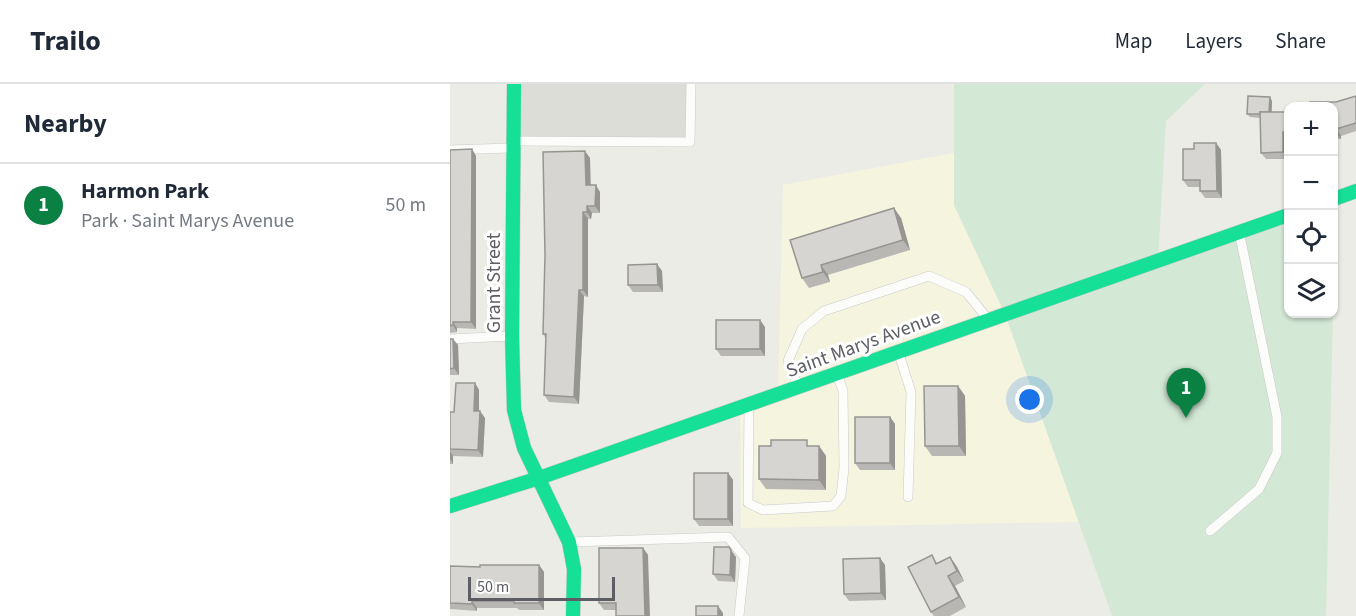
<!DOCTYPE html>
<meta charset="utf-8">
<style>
body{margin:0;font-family:"Source Sans 3",sans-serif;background:#f2f2f3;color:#1f2937}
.controls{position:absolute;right:18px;top:18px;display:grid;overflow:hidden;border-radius:12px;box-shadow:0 2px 4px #0004}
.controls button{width:54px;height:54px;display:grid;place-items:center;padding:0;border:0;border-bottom:2px solid #e0e1e3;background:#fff;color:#1f2937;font:30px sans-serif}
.scale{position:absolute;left:18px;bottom:15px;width:147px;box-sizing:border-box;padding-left:6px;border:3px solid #5c5e64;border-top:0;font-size:16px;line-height:21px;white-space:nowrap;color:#5c5e64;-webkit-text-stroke:4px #fff;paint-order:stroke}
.you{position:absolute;left:580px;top:316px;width:21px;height:21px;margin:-15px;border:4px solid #fff;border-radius:50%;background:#1a73e8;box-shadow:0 0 0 9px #1a73e833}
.badge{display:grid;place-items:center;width:39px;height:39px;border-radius:50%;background:#0b8043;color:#fff;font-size:20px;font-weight:700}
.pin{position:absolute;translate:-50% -50px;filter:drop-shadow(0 2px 3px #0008)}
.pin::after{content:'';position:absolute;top:32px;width:21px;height:18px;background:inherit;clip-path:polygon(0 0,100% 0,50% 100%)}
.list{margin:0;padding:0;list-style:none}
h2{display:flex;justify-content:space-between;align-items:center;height:78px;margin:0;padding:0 24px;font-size:26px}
h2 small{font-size:20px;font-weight:400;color:#747a83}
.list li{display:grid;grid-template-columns:39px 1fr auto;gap:18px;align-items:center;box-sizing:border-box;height:84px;padding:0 24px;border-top:2px solid #e0e1e3}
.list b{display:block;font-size:22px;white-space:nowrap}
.list p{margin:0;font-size:20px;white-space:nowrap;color:#747a83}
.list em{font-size:20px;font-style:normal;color:#747a83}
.icon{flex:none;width:33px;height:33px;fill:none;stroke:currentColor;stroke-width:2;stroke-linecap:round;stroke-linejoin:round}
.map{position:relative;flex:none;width:906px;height:532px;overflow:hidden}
header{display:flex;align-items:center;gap:36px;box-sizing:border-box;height:84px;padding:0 30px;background:#fff;border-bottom:2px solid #e0e1e3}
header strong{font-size:28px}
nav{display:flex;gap:33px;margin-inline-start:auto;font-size:21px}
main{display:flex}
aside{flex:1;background:#fff}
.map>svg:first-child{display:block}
.commercial{fill:#f5f4df}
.industrial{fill:#ddddd7}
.green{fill:#d4e8d6}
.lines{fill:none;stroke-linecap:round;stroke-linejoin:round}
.lane-casing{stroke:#c9cac8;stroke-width:10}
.fast-casing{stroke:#c9c9c8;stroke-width:15}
.lane{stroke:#fcfcfb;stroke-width:9}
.fast{stroke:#16e098;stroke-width:14}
.wall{fill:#b8b7b4}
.shaded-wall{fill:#969592}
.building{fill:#d6d5d1;stroke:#969592;stroke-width:1.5}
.labels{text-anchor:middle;stroke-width:6;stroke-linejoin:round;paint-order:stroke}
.street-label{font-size:20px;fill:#5c5e64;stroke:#fff}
</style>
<header>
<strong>Trailo</strong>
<nav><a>Map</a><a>Layers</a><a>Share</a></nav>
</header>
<main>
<aside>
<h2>Nearby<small></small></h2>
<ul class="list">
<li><span class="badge">1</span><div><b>Harmon Park</b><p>Park · Saint Marys Avenue</p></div><em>50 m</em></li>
</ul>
</aside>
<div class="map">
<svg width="906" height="532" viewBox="0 0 906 532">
<rect width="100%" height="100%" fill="#ecece6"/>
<path class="commercial" d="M504,69v52l51,109 74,208 -338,6 -1,-121 38,-13 5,-209z"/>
<path class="industrial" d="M64,0h177l-1,58 -176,-1z"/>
<path class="green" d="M504,0h251l-39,37 -8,140 130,-46v99h45l-7,302h-214l-107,-302 -51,-109z"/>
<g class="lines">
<defs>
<g id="lane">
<path d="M66,57l174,1 1,-58"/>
<path d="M0,66l61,-2"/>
<path d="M0,255l61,-3"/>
<path d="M449,270l12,38 -3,105"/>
<path d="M348,302l-10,-25 14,-32 22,-18 105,-35 37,16 21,26"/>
<path d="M299,323l-1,96 15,7 70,-4 8,-10 3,-28 -1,-77 -5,-15"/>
<path d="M760,447l49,-42 18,-36v-36l-37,-181"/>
<path d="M121,458l157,-5 17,21 -6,58"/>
</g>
<g id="fast">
<path d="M64,0l-2,252 2,74 10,38 45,94 5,27 -1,47"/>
<path d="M884,115l22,-8"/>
<path d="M0,422l89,-28 749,-263"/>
</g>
</defs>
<use href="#lane" class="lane-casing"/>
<use href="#fast" class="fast-casing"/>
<use href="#lane" class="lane"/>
<use href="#fast" class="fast"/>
</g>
<g class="wall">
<path d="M906,12v35l-15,5v3h-7v-33l2,-4z"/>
<path d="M822,17v11h16v47h-22l-5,-6 -1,-35 -10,-1 -3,-3z"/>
<path d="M766,59l5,7 1,48h-17l-5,-7v-4h-12l-5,-7 11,-31z"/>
<path d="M22,65l4,7v173l-19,-1v4l-7,1v-183z"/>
<path d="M140,74v27l10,7v21h-8l-1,6h-3v78l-4,-1 -5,108 -30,-2 -5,-7 2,-56 -3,-5z"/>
<path d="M451,134l9,32 -82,25 2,7 -21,6 -7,-10 -12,-38z"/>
<path d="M207,180l5,7 1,21h-30l-5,-7z"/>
<path d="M315,243v29h-44l-5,-7z"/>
<path d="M0,255l8,6 1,30h-9z"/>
<path d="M25,299l4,7v21l6,7 -2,39 -30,-1v8h-3v-52h4z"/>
<path d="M508,302l7,10 1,60h-34l-7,-10z"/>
<path d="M440,333l5,7v46h-35l-5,-7z"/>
<path d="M362,362h7l7,10v34l-60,-1 -7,-10z"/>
<path d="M278,389l5,7v46h-34l-5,-7z"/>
<path d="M193,464l5,7 -32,55h-12l-5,-7z"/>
<path d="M482,471l5,8 13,-6 7,10 7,14 -9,5 11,21 -16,9h-16l-3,-4z"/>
<path d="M286,473l-1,25 -17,-1 -5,-7z"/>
<path d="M89,481l5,7v38h-25l-2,-2h-40v3l-27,-2v-43l30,1z"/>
<path d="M435,481l1,35 -37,1 -5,-7z"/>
</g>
<g class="shaded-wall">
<path d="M820,13l2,4 -1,17 -2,-3z"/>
<path d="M886,45l5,7v3l-5,-7z"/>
<path d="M833,48l5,7v20l-5,-7z"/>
<path d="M766,59l5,7 1,48 -5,-7z"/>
<path d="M22,65l4,7v173l-5,-7z"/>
<path d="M135,67l5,7 1,34 -5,-7z"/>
<path d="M146,101l4,7v21l-5,-7z"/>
<path d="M137,122l5,7 -1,6 -4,-7z"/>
<path d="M444,124l7,10 9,32 -7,-10z"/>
<path d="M133,128l5,7v78l-5,-7z"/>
<path d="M207,180l5,7 1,21 -5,-7z"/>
<path d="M371,181l7,10 2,7 -7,-10z"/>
<path d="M129,206l5,6 -5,108 -5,-7z"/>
<path d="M310,236l5,7v29l-5,-7z"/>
<path d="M3,238l4,6v4l-4,-7z"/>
<path d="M3,255l5,6 1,30 -5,-7z"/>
<path d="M25,299l4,7v28l-5,-7z"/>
<path d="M508,302l7,10 1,60 -7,-10z"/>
<path d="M30,327l5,7 -2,39 -5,-7z"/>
<path d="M440,333l5,7v46l-5,-7z"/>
<path d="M369,362l7,10v34l-7,-10z"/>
<path d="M0,367l3,5v8l-3,-5z"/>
<path d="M278,389l5,7v46l-5,-7z"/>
<path d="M193,464l5,7 2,61h-5z"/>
<path d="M281,466l5,7 -1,25 -5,-7z"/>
<path d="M500,473l7,10 7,14 -7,-10z"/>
<path d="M430,474l5,7 1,35 -5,-7z"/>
<path d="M89,481l5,7v38l-5,-7z"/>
<path d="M498,492l7,10 11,21 -7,-10z"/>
<path d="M22,517l5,7v3l-5,-7z"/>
<path d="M268,522l5,7v3h-5z"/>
</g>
<g class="building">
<path d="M798,12l22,1 -1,15h-9v2h-13z"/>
<path d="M906,12v27l-20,6v3h-2v-26h-24v-4h26z"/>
<path d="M810,28h28v20h-5v20l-22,1z"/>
<path d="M744,59h22l1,48h-17v-11h-17v-31h11z"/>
<path d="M22,65l-1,173h-18v3l-3,1v-176z"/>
<path d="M135,67l1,34h10l-1,21h-8v6h-4v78h-4l-5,107 -30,-2 2,-61h-3l2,-79 -2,-103z"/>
<path d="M444,124l9,32 -82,25 2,7 -21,6 -12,-38z"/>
<path d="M207,180l1,21h-30v-20z"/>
<rect x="266" y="236" width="44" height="29"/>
<path d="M0,255h3l1,29 -4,1z"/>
<path d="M6,299h19l-1,28h6l-2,39 -28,-1v-37h4z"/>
<path d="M474,302h34l1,60h-34z"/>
<rect x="405" y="333" width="35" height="46"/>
<path d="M321,356h36v6h12v34l-60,-1v-33h12z"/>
<rect x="244" y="389" width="34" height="46"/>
<path d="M264,463h15l2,3 -1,25 -17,-1z"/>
<path d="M149,464h44l2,68h-29v-13h-17z"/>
<path d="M482,471l4,9 14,-7 7,14 -9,5 11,21 -28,15 -23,-45z"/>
<path d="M430,474l1,35 -37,1 -1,-35z"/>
<path d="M30,481h59v38h-25v-2h-42v3l-22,-1v-37l30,1z"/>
<rect x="246" y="522" width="22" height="10"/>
</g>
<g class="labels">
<g class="street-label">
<text transform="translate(43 199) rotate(-90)" y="7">Grant Street</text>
<text transform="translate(413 259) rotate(-20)" y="7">Saint Marys Avenue</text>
</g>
</g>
</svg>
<div class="controls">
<button>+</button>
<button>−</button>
<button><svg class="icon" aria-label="locate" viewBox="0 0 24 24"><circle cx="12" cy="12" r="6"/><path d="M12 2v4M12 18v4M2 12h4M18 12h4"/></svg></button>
<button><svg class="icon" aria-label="layers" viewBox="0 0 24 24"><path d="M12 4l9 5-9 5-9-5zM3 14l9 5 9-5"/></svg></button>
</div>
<div class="scale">50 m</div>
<div class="you"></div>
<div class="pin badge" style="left:736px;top:334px">1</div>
</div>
</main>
